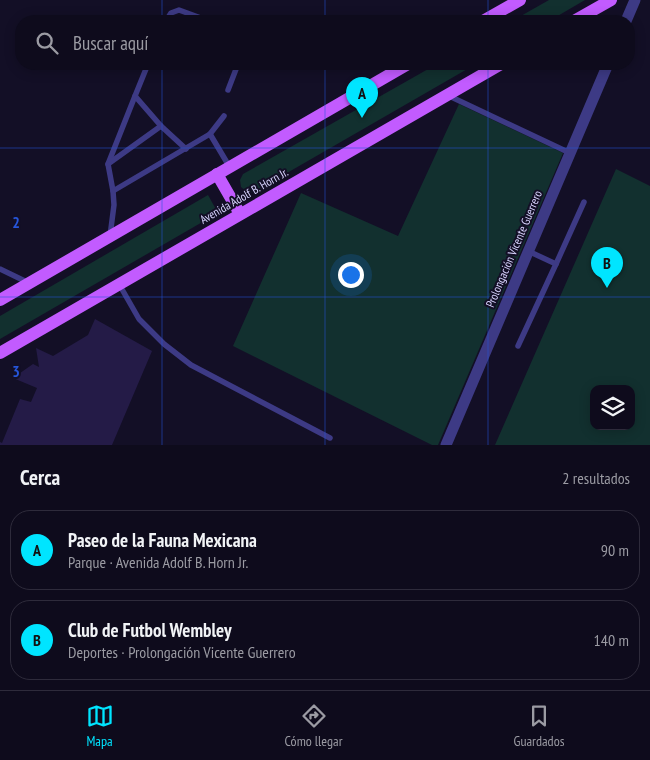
<!DOCTYPE html>
<html lang="es">
<meta charset="utf-8">
<style>
body{margin:0;font-family:"PT Sans Narrow",sans-serif;background:#171425;color:#f1f3f6}
.controls{position:absolute;right:15px;bottom:15px;display:grid;overflow:hidden;border-radius:10px;box-shadow:0 2px 12px #0003}
.controls button{width:45px;height:45px;display:grid;place-items:center;padding:0;border:0;border-bottom:1px solid #2e2b3b;background:#0e0b1c;color:#f1f3f6;font:25px sans-serif}
.you{position:absolute;left:350px;top:274px;width:18px;height:18px;margin:-12px;border:4px solid #fff;border-radius:50%;background:#1a73e8;box-shadow:0 0 0 8px #1a73e833}
.badge{display:grid;place-items:center;width:32px;height:32px;border-radius:50%;background:#00e5ff;color:#111;font-size:16px;font-weight:700}
.pin{position:absolute;translate:-50% -41px;filter:drop-shadow(0 1px 2px #0008)}
.pin::after{content:'';position:absolute;top:26px;width:18px;height:15px;background:inherit;clip-path:polygon(0 0,100% 0,50% 100%)}
.list{margin:0;padding:0;list-style:none}
h2{display:flex;justify-content:space-between;align-items:center;height:65px;margin:0;padding:0 20px;font-size:21px}
h2 small{font-size:16px;font-weight:400;color:#9b9ba3}
.list li{display:grid;grid-template-columns:32px 1fr auto;gap:15px;align-items:center;box-sizing:border-box;height:80px;margin:0 10px 10px;padding:0 10px;border:1px solid #2e2b3b;border-radius:20px}
.list b{display:block;font-size:19px;white-space:nowrap}
.list p{margin:0;font-size:16px;white-space:nowrap;color:#9b9ba3}
.list em{font-size:16px;font-style:normal;color:#9b9ba3}
.icon{flex:none;width:28px;height:28px;fill:none;stroke:currentColor;stroke-width:2;stroke-linecap:round;stroke-linejoin:round}
.map{position:relative;flex:none;width:650px;height:445px;overflow:hidden}
.search{position:absolute;background:#0e0b1c;box-shadow:0 2px 12px #0003;left:15px;right:15px;top:15px;height:55px;display:flex;align-items:center;gap:12px;box-sizing:border-box;padding:0 18px;border-radius:20px;color:#9b9ba3;font-size:19px}
.sheet{height:245px;background:#0e0b1c}
nav{display:flex;justify-content:space-around;align-items:center;box-sizing:border-box;height:70px;border-top:1px solid #2e2b3b;background:#0e0b1c;font-size:14px;color:#9b9ba3}
nav a{display:grid;justify-items:center;gap:2px}
nav .on{color:#00e5ff}
.map>svg:first-child{display:block}
.green{fill:#12302f;fill-rule:evenodd}
.building{fill:#241b47}
.lines{fill:none;stroke-linecap:round;stroke-linejoin:round}
.lane{stroke:#3d3a85;stroke-width:5.5}
.street{stroke:#3d3a85;stroke-width:11}
.primary{stroke:#c25bff;stroke-width:12}
.grid{fill:none;stroke:#2655da;stroke-width:1;stroke-opacity:0.55}
.labels{text-anchor:middle;stroke-width:4;stroke-linejoin:round;paint-order:stroke}
.street-label{font-size:12px;fill:#d9d4ff;stroke:#130f26}
.grid-label{font-size:16px;text-anchor:middle;font-weight:bold;fill:#2655da;stroke:#130f26;stroke-width:4;stroke-linejoin:round;paint-order:stroke}
</style>
<div class="map">
<svg width="650" height="445" viewBox="0 0 650 445">
<rect width="100%" height="100%" fill="#130f26"/>
<g class="green">
<path d="M549,0h36l-36,21h-37z"/>
<path d="M437,64h39l-222,128 -6,1 -7,-6 -1,-7 3,-6z"/>
<path d="M459,104l104,49 -125,292h-6l-199,-99 68,-153 97,43z"/>
<path d="M616,169l34,17v259h-155zM594,389h37v37h-37z"/>
<path d="M208,195l10,18 -218,126v-23z"/>
</g>
<path class="building" d="M95,319l57,32 -40,94h-112v-3l2,1 18,-44 11,3 6,-14 -24,-10 20,-14 6,3 -3,-19 17,8 35,-21z"/>
<g class="lines">
<g class="lane">
<path d="M166,21l5,-8 8,-3 30,11"/>
<path d="M148,64l-13,32 26,30 25,23"/>
<path d="M228,90l10,-26"/>
<path d="M447,95l123,58"/>
<path d="M210,134l14,-18"/>
<path d="M108,164l27,-68"/>
<path d="M113,191l-5,-27 53,-38"/>
<path d="M110,236l4,-31 -1,-14 97,-57 19,32"/>
<path d="M556,264l28,-62"/>
<path d="M0,269l29,14"/>
<path d="M119,284l20,35 25,25 27,21 139,73"/>
<path d="M518,346l38,-82 -28,-13"/>
</g>
<g class="street">
<path d="M626,21l9,-21"/>
<path d="M446,445l162,-381"/>
</g>
<g class="primary">
<path d="M483,21l37,-21"/>
<path d="M574,21l37,-21"/>
<path d="M217,174l23,40"/>
<path d="M0,300l408,-236"/>
<path d="M0,353l501,-289"/>
</g>
</g>
<path class="grid" d="M162,0v21M325,0v21M488,0v21M162,64v381M325,64v381M488,64v381M0,148h650M0,297h650"/>
<g class="labels">
<g class="street-label">
<text transform="translate(244 196) rotate(-30)" y="4">Avenida Adolf B. Horn Jr.</text>
<text transform="translate(514 249) rotate(-67)" y="4">Prolongación Vicente Guerrero</text>
</g>
</g>
<g class="grid-label">
<text x="16" y="228">2</text>
<text x="16" y="377">3</text>
</g>
</svg>
<div class="controls">
<button><svg class="icon" aria-label="layers" viewBox="0 0 24 24"><path d="M12 4l9 5-9 5-9-5zM3 14l9 5 9-5"/></svg></button>
</div>
<div class="you"></div>
<div class="pin badge" style="left:362px;top:118px">A</div>
<div class="pin badge" style="left:607px;top:288px">B</div>
<div class="search"><svg class="icon" aria-label="search" viewBox="0 0 24 24"><circle cx="10" cy="10" r="6"/><path d="M15 15l6 6"/></svg>Buscar aquí</div>
</div>
<section class="sheet">
<h2>Cerca<small>2 resultados</small></h2>
<ul class="list">
<li><span class="badge">A</span><div><b>Paseo de la Fauna Mexicana</b><p>Parque · Avenida Adolf B. Horn Jr.</p></div><em>90 m</em></li>
<li><span class="badge">B</span><div><b>Club de Futbol Wembley</b><p>Deportes · Prolongación Vicente Guerrero</p></div><em>140 m</em></li>
</ul>
</section>
<nav>
<a class="on"><svg class="icon" aria-label="map" viewBox="0 0 24 24"><path d="M3 6l6-2 6 2 6-2v14l-6 2-6-2-6 2zM9 4v14M15 6v14"/></svg>Mapa</a>
<a><svg class="icon" aria-label="directions" viewBox="0 0 24 24"><path d="M12 3l9 9-9 9-9-9zM9 14v-3h6M13 9l2 2-2 2"/></svg>Cómo llegar</a>
<a><svg class="icon" aria-label="saved" viewBox="0 0 24 24"><path d="M7 4h10v16l-5-4-5 4z"/></svg>Guardados</a>
</nav>
